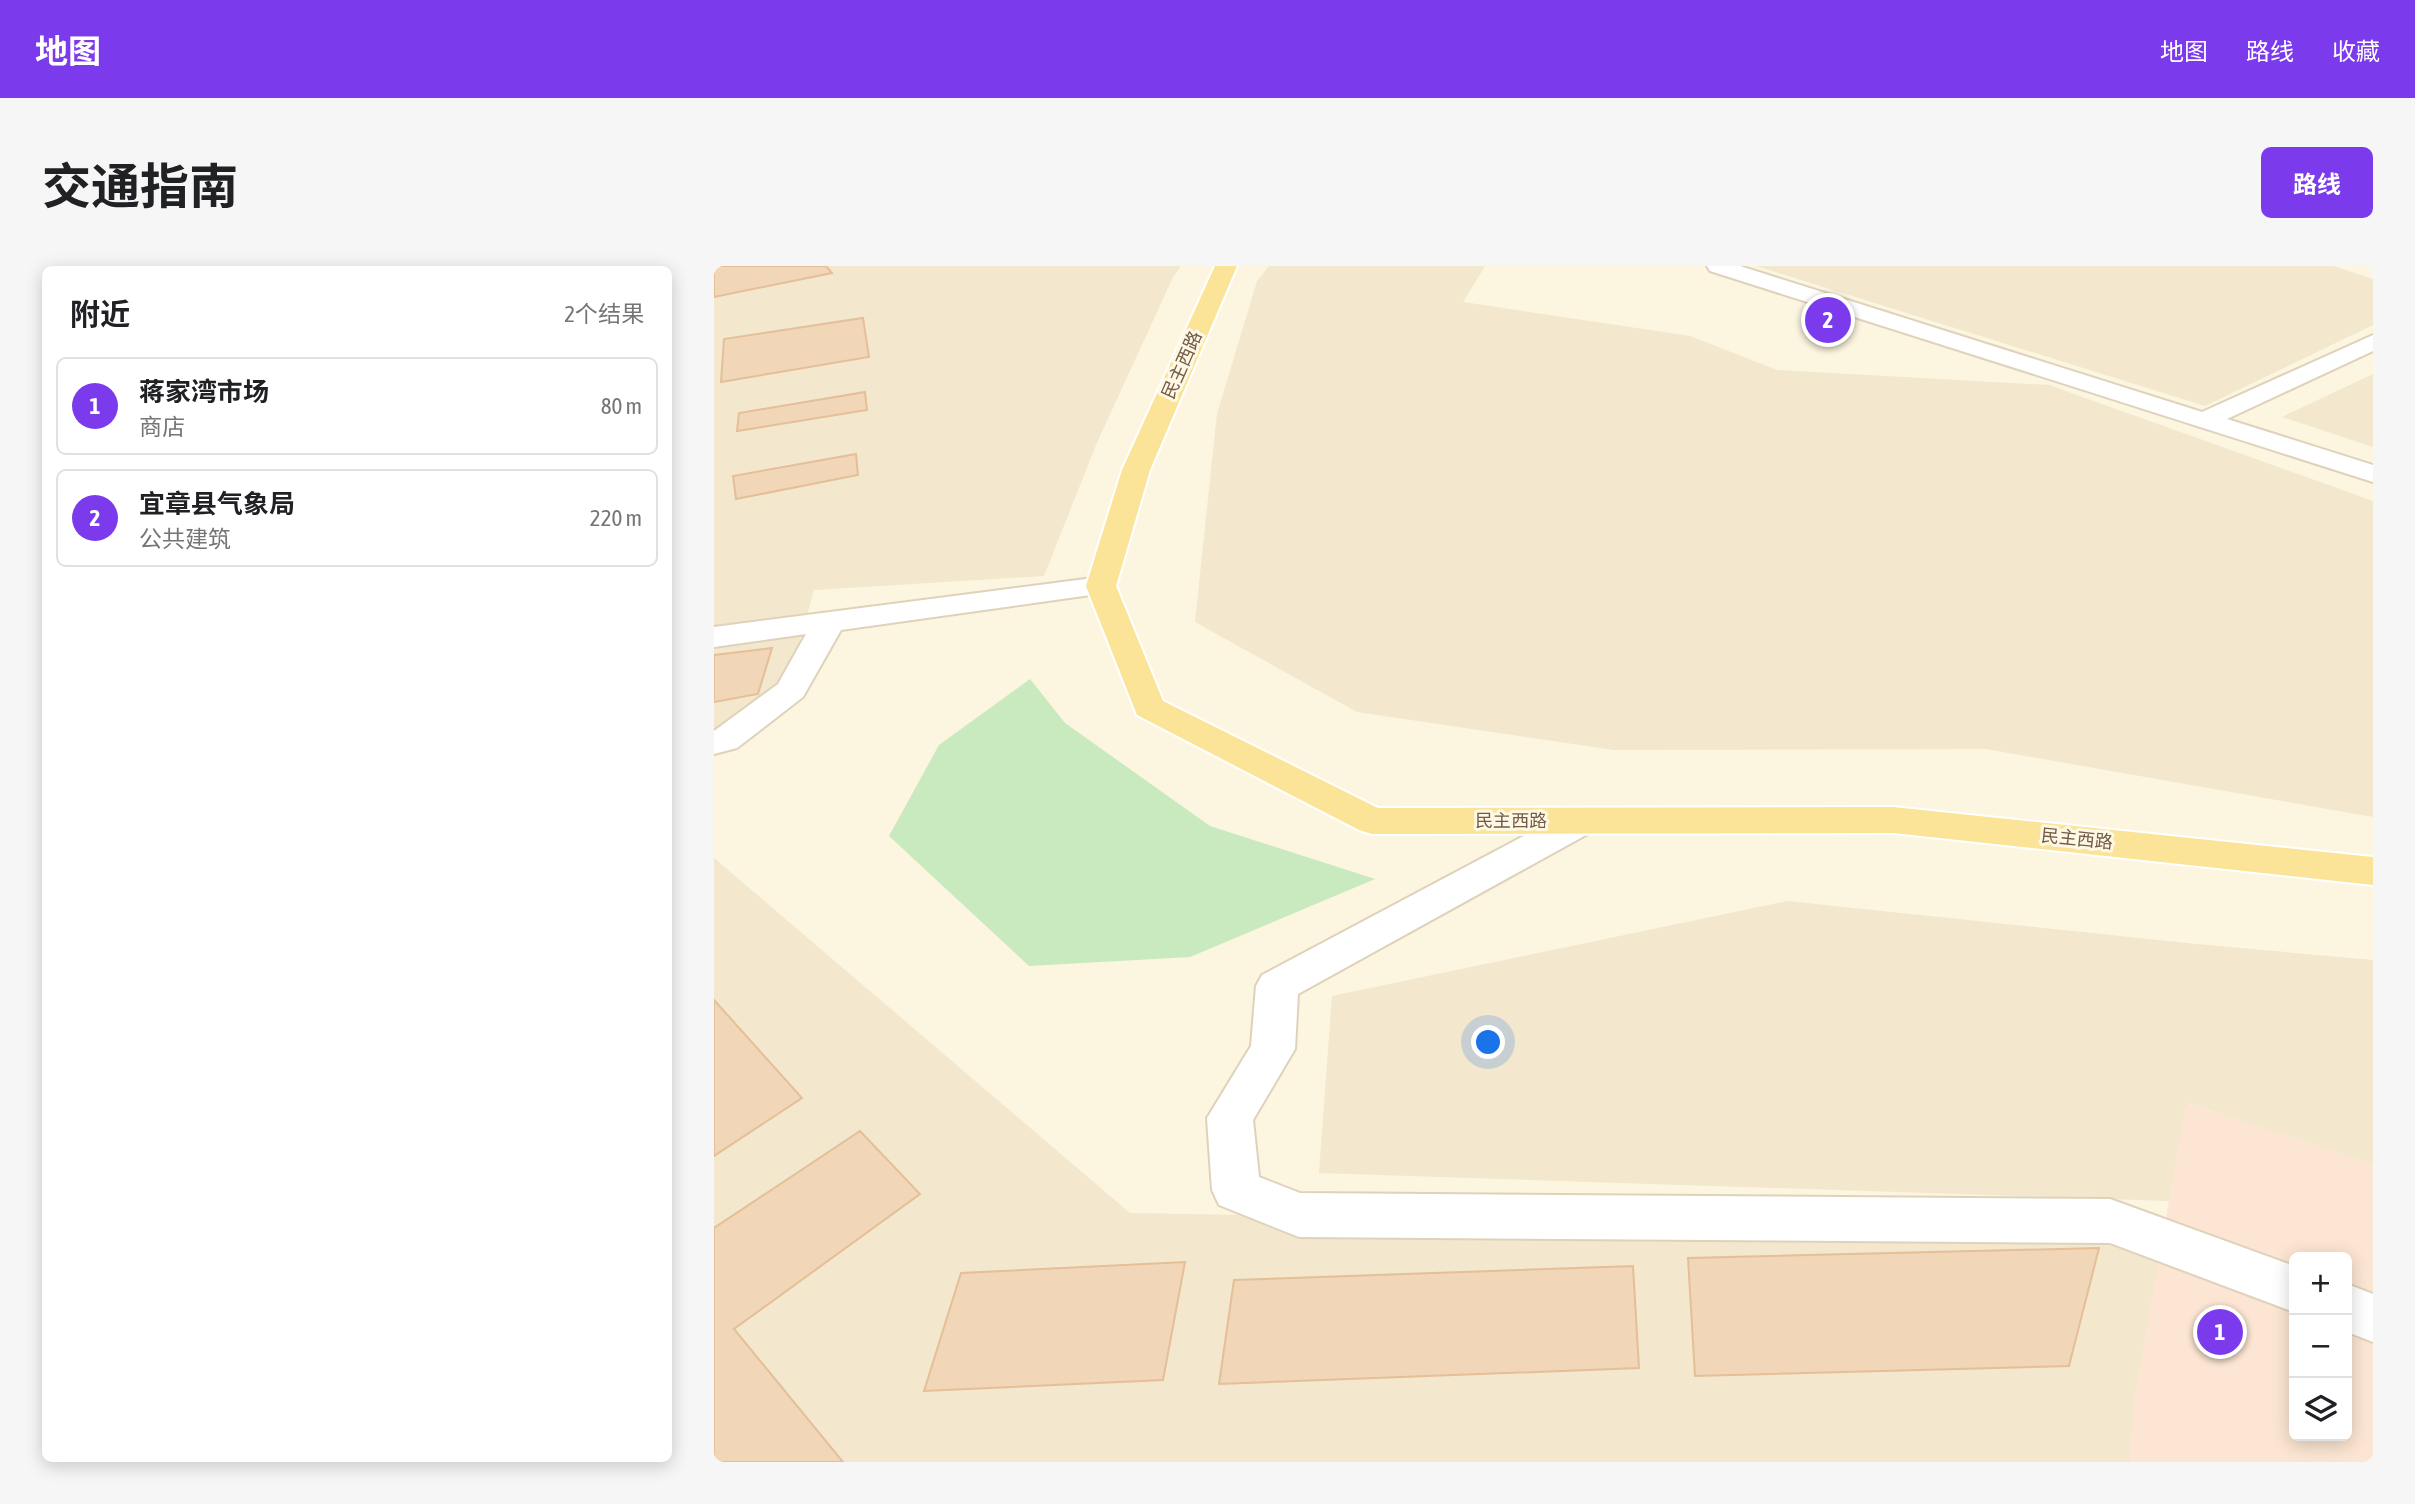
<!DOCTYPE html>
<html lang="zh">
<meta charset="utf-8">
<style>
body{margin:0;font-family:"Asap Condensed","Noto Sans SC",sans-serif;background:#f6f6f6;color:#202124}
.controls{position:absolute;right:21px;bottom:21px;display:grid;overflow:hidden;border-radius:10px;box-shadow:0 4px 18px #0003}
.controls button{width:63px;height:63px;display:grid;place-items:center;padding:0;border:0;border-bottom:2px solid #e0e0e0;background:#fff;color:#202124;font:35px sans-serif}
.you{position:absolute;left:775px;top:777px;width:24px;height:24px;margin:-18px;border:5px solid #fff;border-radius:50%;background:#1a73e8;box-shadow:0 0 0 10px #1a73e833}
.badge{display:grid;place-items:center;width:46px;height:46px;border-radius:50%;background:#7c3aed;color:#fff;font-size:23px;font-weight:700}
.pin{position:absolute;translate:-50% -50%;border:4px solid #fff;box-shadow:0 2px 7px #0006}
.list{margin:0;padding:0;list-style:none}
h2{display:flex;justify-content:space-between;align-items:center;height:91px;margin:0;padding:0 28px;font-size:30px}
h2 small{font-size:23px;font-weight:400;color:#757577}
.list li{display:grid;grid-template-columns:46px 1fr auto;gap:21px;align-items:center;box-sizing:border-box;height:98px;margin:0 14px 14px;padding:0 14px;border:2px solid #e0e0e0;border-radius:10px}
.list b{display:block;font-size:26px;white-space:nowrap}
.list p{margin:0;font-size:23px;white-space:nowrap;color:#757577}
.list em{font-size:23px;font-style:normal;color:#757577}
.icon{flex:none;width:38px;height:38px;fill:none;stroke:currentColor;stroke-width:2;stroke-linecap:round;stroke-linejoin:round}
.map{position:relative;flex:none;width:1659px;height:1196px;overflow:hidden;border-radius:10px}
header{display:flex;align-items:center;gap:42px;box-sizing:border-box;height:98px;padding:0 35px;background:#7c3aed;color:#fff}
header strong{font-size:33px}
nav{display:flex;gap:38px;margin-inline-start:auto;font-size:24px}
.intro{display:flex;align-items:center;justify-content:space-between;box-sizing:border-box;height:168px;padding:0 42px}
h1{margin:0;font-size:49px}
.button{padding:18px 32px;border-radius:10px;background:#7c3aed;color:#fff;font-size:24px;font-weight:700}
main{display:flex;gap:42px;padding:0 42px}
aside{flex:1;background:#fff;border-radius:10px;box-shadow:0 4px 18px #0003}
.map>svg:first-child{display:block}
.residential{fill:#f3e7ce}
.commercial{fill:#fce5d2;fill-rule:evenodd}
.green{fill:#c9e9be}
.building{fill:#f1d6b7;stroke:#e4bf97;stroke-width:2}
.lines{fill:none;stroke-linecap:round;stroke-linejoin:round}
.minor-casing{stroke:#dfd2bb;stroke-width:4}
.major-casing{stroke:#fff;stroke-width:4}
.minor{fill:#fff;fill-rule:evenodd}
.major{fill:#fbe497;fill-rule:evenodd}
.labels{text-anchor:middle;stroke-width:6;stroke-linejoin:round;paint-order:stroke}
.street-label{font-size:18px;fill:#725c47;stroke:#fff8e5}
</style>
<header>
<strong>地图</strong>
<nav><a>地图</a><a>路线</a><a>收藏</a></nav>
</header>
<div class="intro"><h1>交通指南</h1><a class="button">路线</a></div>
<main>
<aside>
<h2>附近<small>2个结果</small></h2>
<ul class="list">
<li><span class="badge">1</span><div><b>蒋家湾市场</b><p>商店</p></div><em>80 m</em></li>
<li><span class="badge">2</span><div><b>宜章县气象局</b><p>公共建筑</p></div><em>220 m</em></li>
</ul>
</aside>
<div class="map">
<svg width="1659" height="1196" viewBox="0 0 1659 1196">
<rect width="100%" height="100%" fill="#fcf5df"/>
<g class="residential">
<path d="M0,0h467l-8,11 -77,168 -52,131 -230,14 -27,97 -73,55z"/>
<path d="M555,0h216l-22,36 227,34 87,34 272,15 324,116v316l-387,-68 -372,1 -257,-38 -162,-90 22,-208 40,-133z"/>
<path d="M1042,0h577l40,13v46l-168,81z"/>
<path d="M1659,108v73l-91,-30z"/>
<path d="M0,592l416,355 984,17 48,15 -29,162 -3,55h-1416z"/>
<path d="M1073,635l409,43 177,16v205l-186,-62 -18,98 -850,-28 13,-177z"/>
</g>
<path class="commercial" d="M1472,837l187,62v297h-243l3,-55zM1580,991h53v179h-53z"/>
<path class="green" d="M316,413l35,44 145,103 165,53 -185,78 -161,9 -140,-130 50,-91z"/>
<g class="building">
<path d="M0,0h112l6,7 -118,24z"/>
<path d="M149,52l6,39 -148,25 3,-43z"/>
<path d="M151,126l2,18 -130,21 2,-18z"/>
<path d="M142,188l2,21 -122,24 -3,-23z"/>
<path d="M58,382l-14,46 -44,8v-47z"/>
<path d="M0,734l88,98 -88,58z"/>
<path d="M146,865l60,63 -186,135 109,133h-129v-234z"/>
<path d="M1385,982l-30,118 -374,10 -7,-118z"/>
<path d="M471,996l-22,118 -239,11 37,-118z"/>
<path d="M919,1000l6,102 -420,16 15,-104z"/>
</g>
<g class="lines">
<defs>
<g id="minor">
<path d="M993,0h33l462,146 171,-77v16l-146,68 146,46v17l-663,-211z"/>
<path d="M387,311l11,3 4,6 -4,6 -271,38 -38,67 -66,51 -23,6v-23l64,-47 28,-50 -92,13v-20z"/>
<path d="M868,542l13,4 6,9 -6,9 -297,164 -3,55 -42,71 6,57 41,16 810,6 184,67v46l-184,-69 -811,-6 -80,-32 -7,-15 -5,-72 44,-72 5,-60 6,-11 307,-163z"/>
<path d="M1633,1018l26,10v48l-26,-10z"/>
</g>
<path id="major" d="M501,0h22l-87,204 -34,116 47,115 215,107 515,-1 480,50v28l-480,-52 -521,1 -13,-4 -222,-115 -51,-129 36,-116z"/>
</defs>
<use href="#minor" class="minor-casing"/>
<use href="#major" class="major-casing"/>
<use href="#minor" class="minor"/>
<use href="#major" class="major"/>
</g>
<g class="labels">
<g class="street-label">
<text transform="translate(468 99) rotate(-66)" y="6">民主西路</text>
<text x="797" y="561">民主西路</text>
<text transform="translate(1363 573) rotate(6)" y="6">民主西路</text>
</g>
</g>
</svg>
<div class="controls">
<button>+</button>
<button>−</button>
<button><svg class="icon" aria-label="layers" viewBox="0 0 24 24"><path d="M12 4l9 5-9 5-9-5zM3 14l9 5 9-5"/></svg></button>
</div>
<div class="you"></div>
<div class="pin badge" style="left:1506px;top:1066px">1</div>
<div class="pin badge" style="left:1114px;top:54px">2</div>
</div>
</main>
